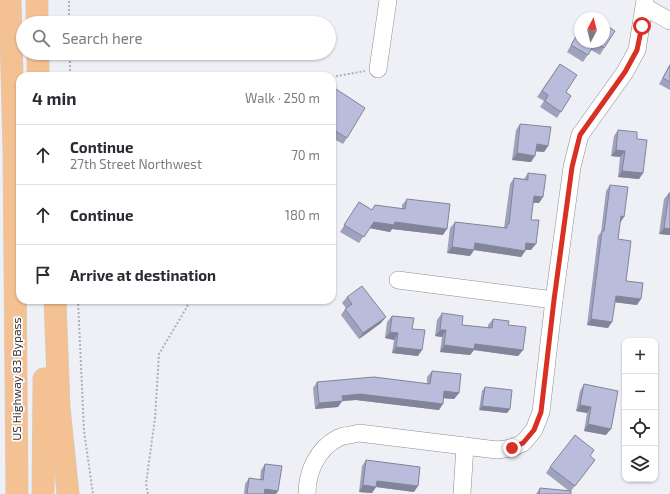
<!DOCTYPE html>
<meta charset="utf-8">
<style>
body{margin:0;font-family:"Exo 2",sans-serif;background:#f7f7f7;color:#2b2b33}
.controls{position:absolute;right:12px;bottom:12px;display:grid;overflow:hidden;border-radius:8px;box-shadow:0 1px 3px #0004}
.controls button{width:36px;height:36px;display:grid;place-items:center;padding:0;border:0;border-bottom:1px solid #e1e1e2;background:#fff;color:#2b2b33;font:20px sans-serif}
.compass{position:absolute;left:574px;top:12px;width:36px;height:36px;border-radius:50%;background:#fff;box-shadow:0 1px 3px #0004;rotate:7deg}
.stop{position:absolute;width:12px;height:12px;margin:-9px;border:3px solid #d93025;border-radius:50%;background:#fff}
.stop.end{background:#d93025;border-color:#fff;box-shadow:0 1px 4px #0008}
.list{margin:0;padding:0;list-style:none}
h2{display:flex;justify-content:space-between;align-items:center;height:52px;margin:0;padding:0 16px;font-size:17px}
h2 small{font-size:13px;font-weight:400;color:#7c7c81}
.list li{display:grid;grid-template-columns:26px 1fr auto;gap:12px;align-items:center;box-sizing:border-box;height:60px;padding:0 16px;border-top:1px solid #e1e1e2}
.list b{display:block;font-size:15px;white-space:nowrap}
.list p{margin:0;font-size:13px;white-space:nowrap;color:#7c7c81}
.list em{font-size:13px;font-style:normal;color:#7c7c81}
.icon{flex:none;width:22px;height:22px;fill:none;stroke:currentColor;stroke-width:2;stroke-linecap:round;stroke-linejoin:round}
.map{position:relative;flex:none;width:670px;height:494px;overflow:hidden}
.search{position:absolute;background:#fff;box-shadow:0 1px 3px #0004;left:16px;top:16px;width:320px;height:44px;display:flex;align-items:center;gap:10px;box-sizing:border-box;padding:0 14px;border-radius:22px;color:#7c7c81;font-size:15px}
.panel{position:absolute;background:#fff;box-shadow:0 1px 3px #0004;left:16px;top:72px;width:320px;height:232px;border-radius:12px}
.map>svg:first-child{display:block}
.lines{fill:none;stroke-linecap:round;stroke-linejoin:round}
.minor-casing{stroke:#8c8d92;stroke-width:18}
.highway-casing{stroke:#cfcfd0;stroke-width:23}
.path{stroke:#b0b1b6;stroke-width:2;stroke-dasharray:2 2;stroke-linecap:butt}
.minor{stroke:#fff;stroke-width:17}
.highway{stroke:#f4c192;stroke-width:22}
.wall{fill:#9fa2bc}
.shaded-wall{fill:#828499}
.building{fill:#b9bcdb;stroke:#828499}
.route{stroke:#d93025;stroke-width:5}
.labels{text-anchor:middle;stroke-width:3.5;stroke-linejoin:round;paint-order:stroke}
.street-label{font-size:12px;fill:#38383b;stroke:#fdfdff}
</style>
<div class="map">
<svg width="670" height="494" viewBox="0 0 670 494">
<rect width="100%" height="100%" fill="#eff0f6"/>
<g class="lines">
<defs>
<g id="minor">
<path d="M645,7l25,14"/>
<path d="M378,69l10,-69"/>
<path d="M398,280l156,20"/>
<path d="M462,493l3,-47"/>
<path d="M307,494c0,-22 10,-45 31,-56 6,-3 15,-3 21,-5l138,17 15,-2 11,-5 11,-13 7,-18 13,-112 18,-133 8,-32 45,-63 12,-22 8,-50"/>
</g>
<g id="highway">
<path d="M10,0l4,149 3,345"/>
<path d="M37,0v23"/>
<path d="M38,53v23"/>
<path d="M55,300l4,107 9,87"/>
<path d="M43,494l1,-115"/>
</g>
</defs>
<use href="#minor" class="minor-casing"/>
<use href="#highway" class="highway-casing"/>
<g class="path">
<path d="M69,23v-23"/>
<path d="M70,53v23"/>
<path d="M332,77l33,-6"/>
<path d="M78,300l6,131 9,63"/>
<path d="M148,494l-2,-10 9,-66 4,-64 28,-47 2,-7"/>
</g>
<use href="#minor" class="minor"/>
<use href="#highway" class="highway"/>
</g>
<g class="wall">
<path d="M580,29v13h24v6l-4,7 -9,-5 -8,12 -16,-10z"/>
<path d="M560,64l6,28 5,4 -14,22 -17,-11 4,-6 -7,-4z"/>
<path d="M670,64v26l-11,-6z"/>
<path d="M332,89l15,49 -4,6 -11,-6z"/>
<path d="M520,124l28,22 -4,6 -8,-1 -5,11 -19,-2 4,-30z"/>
<path d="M618,130l19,9 6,34 -4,6 -21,-2 2,-20 -9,-1 3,-20z"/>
<path d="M528,173l15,24 -4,6h-6l-2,17v30h-5l-5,7 -47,-7 -4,6 -23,-3 3,-25 5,-6 49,6 6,-44 4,-6 10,1z"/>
<path d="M610,185l10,38 -2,16 8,42 11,24 -22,-3 -7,26 -21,-3 11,-89 3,-4 5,-41z"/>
<path d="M669,193h1v42l-11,-1 5,-35z"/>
<path d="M407,199l36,36 -51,-6 -2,3 -21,-4 -10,15 -19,-11 19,-30 13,8 3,-5 27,4v-4z"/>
<path d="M347,297l34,26 -22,16 -18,-24 5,-7 -4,-5z"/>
<path d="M442,313l20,12 26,3v-3l5,-6 15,6 15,25 -5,6 -44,-6 -4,5 -30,-3 2,-15 -7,-1 2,-16z"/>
<path d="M392,316l20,13 6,27 -26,-3 2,-13 -9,-2 2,-16z"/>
<path d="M432,371l27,22 -5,6 -10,-1 -5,12 -83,-10 -14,1 -4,6 -23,2 -2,-21 4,-6 110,1v-6z"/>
<path d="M584,384l22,51 -22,-4 3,-18 -11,-2 4,-20z"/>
<path d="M485,387l25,22 -3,4 -28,-3 3,-19z"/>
<path d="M590,456v10l-19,25v3h-35l4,-6 29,3 -23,-18 4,-6z"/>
<path d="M366,460l48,32 -38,-5 -4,6 -13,-1 3,-26z"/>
<path d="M265,464l13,27 -2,3h-32l1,-10 4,-6 11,2 1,-10z"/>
</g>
<g class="shaded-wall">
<path d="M537,144l11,2 -4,6 -12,-1z"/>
<path d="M616,150l9,1 -5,6 -9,-1z"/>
<path d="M517,153l18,3 -4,6 -19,-2z"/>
<path d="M622,171l21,2 -4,6 -21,-2z"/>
<path d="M534,196l9,1 -4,6 -9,-1z"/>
<path d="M621,216l3,1 -4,6z"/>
<path d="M374,222h21l52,7 -4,6 -51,-6 -2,3 -21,-4z"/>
<path d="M664,228l6,1v6l-11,-1z"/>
<path d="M475,243l50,8 -4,6 -47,-7 -4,6 -23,-3 5,-6z"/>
<path d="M526,243l10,1 -5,6 -9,-1z"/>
<path d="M616,296l25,3 -4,6 -25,-3z"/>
<path d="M386,317l-5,6 -22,16 4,-6z"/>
<path d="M591,319l21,3 -4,6 -21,-3z"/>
<path d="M440,330h6l-4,7 -7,-1z"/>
<path d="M390,332l8,1 -4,7 -9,-2z"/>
<path d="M475,344l48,6 -5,6 -44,-6 -4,5 -30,-3 4,-7z"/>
<path d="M396,347l26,3 -4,6 -26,-3z"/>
<path d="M444,391l15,2 -5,6 -14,-1z"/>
<path d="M360,394l83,10 -4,6 -83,-10 -14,1 -4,6 -23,2 4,-6 23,-7z"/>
<path d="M580,405l11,2 -4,6 -11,-2z"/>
<path d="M482,406l28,3 -3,4 -28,-3z"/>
<path d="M588,424l23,5 -5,6 -22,-4z"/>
<path d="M377,481l41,5 -4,6 -38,-5 -4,6 -13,-1 4,-7z"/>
<path d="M265,489l13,2 -2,3h-15z"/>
</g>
<g class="building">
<path d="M604,24l11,7 -11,17 -9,-5 -7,12 -17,-10 9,-15v12h24z"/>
<path d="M560,64l17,11 -11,17 5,4 -10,16 -16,-11 3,-6 -6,-4z"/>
<path d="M670,65v17l-7,-4z"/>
<path d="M333,87l32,21 -18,30 -15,-9v-40z"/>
<path d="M520,124l31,3 -3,19 -11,-2 -2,12 -18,-3z"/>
<path d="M618,130l19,2v7l10,1 -4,33 -21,-2 3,-20 -9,-1z"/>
<path d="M528,173l18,2 -3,22 -9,-1 -3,24h8l-3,24 -10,-1 -1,8 -50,-8 -1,7 -22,-3 3,-25 52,6v-4h2l5,-46 14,2z"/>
<path d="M610,185l18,2 -4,30 -3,-1 -3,23 13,2 -5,40 17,2 -2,16 -25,-3 -4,26 -21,-3 11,-88h2z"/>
<path d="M669,193h1v36l-6,-1z"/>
<path d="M407,199l43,5 -3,25 -52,-7 -1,3 -20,-3 -10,15 -20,-12 15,-23 13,8 3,-5 30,4z"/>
<path d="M362,286l24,31 -23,16 -18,-24 7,-5 -5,-7z"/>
<path d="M442,313l21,3 -1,9 30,3 1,-9 16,2 -1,4 18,2 -3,23 -48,-6 -1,5 -30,-4 2,-15h-6z"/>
<path d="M392,316l22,2 -2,11 13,1 -3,20 -26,-3 2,-14 -8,-1z"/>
<path d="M432,371l29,3 -2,19 -15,-2 -1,13 -83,-10 -18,2 1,5 -24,2 -2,-21 57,-5 56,7z"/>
<path d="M584,384l34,7 -7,38 -23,-5 3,-17 -11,-2z"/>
<path d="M485,387l27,3 -2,19 -28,-3z"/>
<path d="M575,435l19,15 -4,6 5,4 -20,26 -25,-19z"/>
<path d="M366,460l54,7 -2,19 -41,-5 -1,6 -13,-2z"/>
<path d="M265,464l17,2 -4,25 -13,-2 -1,5h-17l2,-16 14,2z"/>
<path d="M540,488l31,3v3h-32z"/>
</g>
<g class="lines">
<path class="route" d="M512,448l11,-5 11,-13 7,-18 13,-112 18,-133 8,-32 45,-63 12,-22 5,-24"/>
</g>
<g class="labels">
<g class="street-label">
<text transform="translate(17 379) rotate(-90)" y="4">US Highway 83 Bypass</text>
</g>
</g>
</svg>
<div class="controls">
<button>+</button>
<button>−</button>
<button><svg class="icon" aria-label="locate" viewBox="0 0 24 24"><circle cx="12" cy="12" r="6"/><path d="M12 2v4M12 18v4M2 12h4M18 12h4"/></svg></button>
<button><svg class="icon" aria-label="layers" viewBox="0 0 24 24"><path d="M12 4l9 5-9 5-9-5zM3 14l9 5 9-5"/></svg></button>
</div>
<svg class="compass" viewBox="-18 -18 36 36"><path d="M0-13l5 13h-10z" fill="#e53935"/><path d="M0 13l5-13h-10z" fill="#7c7c81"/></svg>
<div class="stop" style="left:642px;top:26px"></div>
<div class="stop end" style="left:512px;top:448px"></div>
<div class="search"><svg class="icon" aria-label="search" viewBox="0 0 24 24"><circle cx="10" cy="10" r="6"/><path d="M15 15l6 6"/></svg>Search here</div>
<section class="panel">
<h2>4 min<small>Walk · 250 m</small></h2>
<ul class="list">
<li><svg class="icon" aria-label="ahead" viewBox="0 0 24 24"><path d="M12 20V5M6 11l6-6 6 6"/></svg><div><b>Continue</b><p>27th Street Northwest</p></div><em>70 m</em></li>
<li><svg class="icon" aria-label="ahead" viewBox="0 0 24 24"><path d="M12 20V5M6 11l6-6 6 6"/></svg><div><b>Continue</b></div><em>180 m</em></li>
<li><svg class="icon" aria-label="arrive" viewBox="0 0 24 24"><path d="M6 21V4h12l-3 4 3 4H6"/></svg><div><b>Arrive at destination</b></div></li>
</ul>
</section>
</div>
